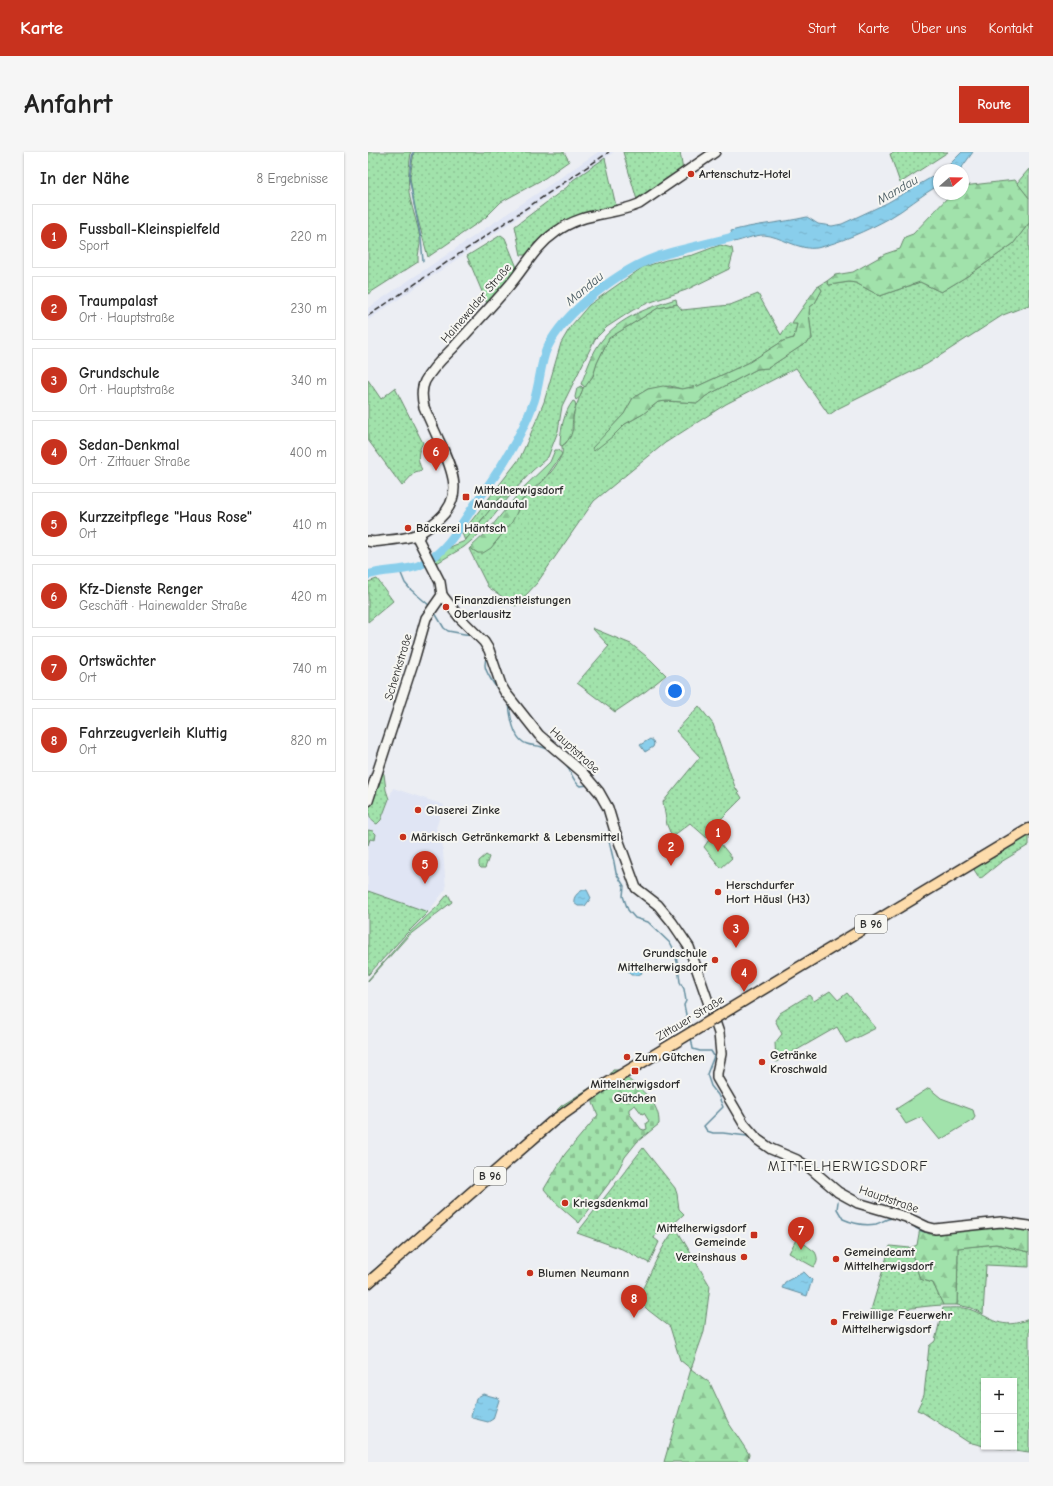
<!DOCTYPE html>
<html lang="de">
<meta charset="utf-8">
<style>
body{margin:0;font-family:"Comic Neue",sans-serif;background:#f6f6f6;color:#222}
.controls{position:absolute;right:12px;bottom:12px;display:grid;overflow:hidden;border-radius:0px;box-shadow:0 1px 3px #0004}
.controls button{width:36px;height:36px;display:grid;place-items:center;padding:0;border:0;border-bottom:1px solid #e0e0e0;background:#fff;color:#222;font:20px sans-serif}
.compass{position:absolute;left:565px;top:12px;width:36px;height:36px;border-radius:50%;background:#fff;box-shadow:0 1px 3px #0004;rotate:70deg}
.you{position:absolute;left:307px;top:539px;width:14px;height:14px;margin:-10px;border:3px solid #fff;border-radius:50%;background:#1a73e8;box-shadow:0 0 0 6px #1a73e833}
.badge{display:grid;place-items:center;width:26px;height:26px;border-radius:50%;background:#c8321e;color:#fff;font-size:13px;font-weight:700}
.pin{position:absolute;translate:-50% -33px;filter:drop-shadow(0 1px 2px #0008)}
.pin::after{content:'';position:absolute;top:21px;width:14px;height:12px;background:inherit;clip-path:polygon(0 0,100% 0,50% 100%)}
.list{margin:0;padding:0;list-style:none}
h2{display:flex;justify-content:space-between;align-items:center;height:52px;margin:0;padding:0 16px;font-size:17px}
h2 small{font-size:13px;font-weight:400;color:#767676}
.list li{display:grid;grid-template-columns:26px 1fr auto;gap:12px;align-items:center;box-sizing:border-box;height:64px;margin:0 8px 8px;padding:0 8px;border:1px solid #e0e0e0;border-radius:0px}
.list b{display:block;font-size:15px;white-space:nowrap}
.list p{margin:0;font-size:13px;white-space:nowrap;color:#767676}
.list em{font-size:13px;font-style:normal;color:#767676}
.map{position:relative;flex:none;width:661px;height:1310px;overflow:hidden;border-radius:0px}
header{display:flex;align-items:center;gap:24px;box-sizing:border-box;height:56px;padding:0 20px;background:#c8321e;color:#fff}
header strong{font-size:19px}
nav{display:flex;gap:22px;margin-inline-start:auto;font-size:14px}
.intro{display:flex;align-items:center;justify-content:space-between;box-sizing:border-box;height:96px;padding:0 24px}
h1{margin:0;font-size:28px}
.button{padding:10px 18px;border-radius:0px;background:#c8321e;color:#fff;font-size:14px;font-weight:700}
main{display:flex;gap:24px;padding:0 24px}
aside{flex:1;background:#fff;border-radius:0px;box-shadow:0 1px 3px #0004}
.map>svg:first-child{display:block}
.built{fill:#e0e5f4}
.grass{fill:url(#grass-dots);stroke:#66866b}
.forest{fill:url(#forest-firs);stroke:#66866b}
.cemetery{fill:url(#cemetery-stones);stroke:#66866b;fill-rule:evenodd}
.park{fill:url(#park-tufts);stroke:#66866b}
.garden{fill:#a1e2ab;stroke:#66866b}
.water{fill:url(#water-ripples);stroke:#638d9e}
.lines{fill:none;stroke-linecap:round;stroke-linejoin:round}
.stream{stroke:#638d9e;stroke-width:1.5}
.river{stroke:#89ceeb;stroke-width:9}
.secondary-casing{stroke:#2b2b2b;stroke-width:12}
.primary-casing{stroke:#2b2b2b;stroke-width:13}
.secondary{stroke:#f6f6f2;stroke-width:9}
.primary{stroke:#fddcac;stroke-width:10}
.rail{stroke:#2b2b2b;stroke-width:1.5;stroke-dasharray:6 3;stroke-linecap:butt}
.primary-bridge-casing{stroke:#2b2b2b;stroke-width:13;stroke-linecap:butt}
.primary-bridge{stroke:#fddcac;stroke-width:10}
.poi-dot{fill:#c8321e;stroke:#f6f6f2;stroke-width:1.5}
.labels{text-anchor:middle;stroke-width:4;stroke-linejoin:round;paint-order:stroke}
.shield{fill:#f6f6f2;stroke:#686867;stroke-width:1}
.shield-label{font-size:11px;font-weight:bold;fill:#2b2b2b}
.poi-label{font-size:12px;font-weight:bold;fill:#2b2b2b;stroke:#f6f6f2;text-anchor:start}
.street-label{font-size:12px;fill:#2b2b2b;stroke:#f6f6f2}
.water-label{font-size:13px;font-style:italic;fill:#42545b;stroke:#f6f6f2}
.quarter-label{font-size:14px;letter-spacing:1px;fill:#2b2b2b;stroke:#f6f6f2}
</style>
<header>
<strong>Karte</strong>
<nav><a>Start</a><a>Karte</a><a>Über uns</a><a>Kontakt</a></nav>
</header>
<div class="intro"><h1>Anfahrt</h1><a class="button">Route</a></div>
<main>
<aside>
<h2>In der Nähe<small>8 Ergebnisse</small></h2>
<ul class="list">
<li><span class="badge">1</span><div><b>Fussball-Kleinspielfeld</b><p>Sport</p></div><em>220 m</em></li>
<li><span class="badge">2</span><div><b>Traumpalast</b><p>Ort · Hauptstraße</p></div><em>230 m</em></li>
<li><span class="badge">3</span><div><b>Grundschule</b><p>Ort · Hauptstraße</p></div><em>340 m</em></li>
<li><span class="badge">4</span><div><b>Sedan-Denkmal</b><p>Ort · Zittauer Straße</p></div><em>400 m</em></li>
<li><span class="badge">5</span><div><b>Kurzzeitpflege &quot;Haus Rose&quot;</b><p>Ort</p></div><em>410 m</em></li>
<li><span class="badge">6</span><div><b>Kfz-Dienste Renger</b><p>Geschäft · Hainewalder Straße</p></div><em>420 m</em></li>
<li><span class="badge">7</span><div><b>Ortswächter</b><p>Ort</p></div><em>740 m</em></li>
<li><span class="badge">8</span><div><b>Fahrzeugverleih Kluttig</b><p>Ort</p></div><em>820 m</em></li>
</ul>
</aside>
<div class="map">
<svg width="661" height="1310" viewBox="0 0 661 1310">
<defs>
<pattern id="grass-dots" width="8" height="8" patternUnits="userSpaceOnUse"><rect width="8" height="8" fill="#a1e2ab"/><path d="M2 2h.1M6 6h.1" fill="none" stroke="#8bc293" stroke-width="1.8" stroke-linecap="round"/></pattern>
<pattern id="forest-firs" width="22" height="20" patternUnits="userSpaceOnUse"><rect width="22" height="20" fill="#a1e2ab"/><path d="M5 1l3.5 6h-7zM16 11l3.5 6h-7z" fill="#8bc293"/></pattern>
<pattern id="cemetery-stones" width="16" height="16" patternUnits="userSpaceOnUse"><rect width="16" height="16" fill="#a1e2ab"/><path d="M2 7V4a2 2 0 0 1 4 0v3zM10 15v-3a2 2 0 0 1 4 0v3z" fill="#8bc293"/></pattern>
<pattern id="park-tufts" width="24" height="20" patternUnits="userSpaceOnUse"><rect width="24" height="20" fill="#a1e2ab"/><path d="M3 7l-1-3M5 7V3M7 7l1-3M15 17l-1-3M17 17v-4M19 17l1-3" fill="none" stroke="#8bc293"/></pattern>
<pattern id="water-ripples" width="26" height="14" patternUnits="userSpaceOnUse"><rect width="26" height="14" fill="#89ceeb"/><path d="M2 4q2-2 4 0t4 0M15 11q2-2 4 0t4 0" fill="none" stroke="#76b1ca"/></pattern>
</defs>
<rect width="100%" height="100%" fill="#eceef3"/>
<filter id="ink" filterUnits="userSpaceOnUse"><feTurbulence type="fractalNoise" baseFrequency=".025" numOctaves="2"/><feDisplacementMap in="SourceGraphic" scale="8" xChannelSelector="R" yChannelSelector="G"/><feConvolveMatrix kernelMatrix="1 2 1 2 8 2 1 2 1" color-interpolation-filters="sRGB"/></filter>
<g filter="url(#ink)">
<g class="built">
<path d="M230,0h16l-246,168v-12z"/>
<path d="M25,636l51,17 -8,23 6,11 4,50 -18,23 -60,-21v-46l5,-14 -5,-1v-18l1,-2 2,9 9,4z"/>
</g>
<g class="grass">
<path d="M0,0h43c-2,16 -4,31 -1,46 3,14 8,27 10,40 1,9 -3,16 -2,24l-50,32z"/>
<path d="M46,0h150l5,9 -24,17 -44,24 -16,16 -57,39 -14,-52 -4,-28z"/>
<path d="M255,0h57l3,19 -46,29z"/>
<path d="M528,0h52l-48,31 -10,-29z"/>
<path d="M237,6l11,48 -23,5 -25,9 -26,16 -4,6 -4,1v2l-7,10h-6l-6,-29 52,-39 6,-7z"/>
<path d="M661,17v29l-12,-15z"/>
<path d="M661,71v82l-26,10 -76,49 -88,44 -10,7 -33,-47 -70,36 -61,39 -71,58 -57,82 -21,23 -28,-19 -19,-38 1,-1 8,5 19,-12 20,-29 2,-9c13,-11 36,-31 42,-47 2,-3 1,-7 1,-10l4,-3 7,-14v-11l1,-6 9,-24 10,-12 4,-13 12,-25 49,-30 19,-4 5,6 48,-5 28,-11 23,41 8,-12 8,1 -3,14 -11,3 -35,22 -50,23 -16,3 -12,-3 -22,3 -15,9 -9,16 -12,13 1,9 12,-12 18,-10 15,-12 9,-1 31,2 8,-7 51,-27 11,-1 44,-29 -3,-26 1,-6 5,-4 7,-13 -3,-4 8,-5 2,4 20,-3 7,1 24,13 40,-14 21,10 28,-17 44,-31z"/>
<path d="M133,83l4,3 13,32 -30,36 -21,-50z"/>
<path d="M352,93l12,3 1,6 -4,15 -43,21 -38,13 -15,7 -26,17 -12,12 -33,67 -4,25 -10,26 -16,14 -18,20 -2,-2 -29,29 -18,23 -3,-8 58,-75 11,-25 13,-31 17,-59 10,-17 18,-21 54,-38 23,-7 27,-5z"/>
<path d="M0,228l13,19 14,-11 28,55c-6,9 -6,17 -1,27l-7,2 -13,14 -34,-46z"/>
<path d="M9,427l16,22 -25,21v-40z"/>
<path d="M224,476l39,16 20,16 15,15 -20,16 -31,21 -38,-29 32,-37z"/>
<path d="M331,554l14,18 22,63 7,11 -31,31 -4,9 -17,-15 -18,14 -5,-12 -4,-23 37,-45 -24,-26z"/>
<path d="M13,618l3,4 2,16 3,9 -8,21 -4,4c-5,-2 -8,-7 -8,-13 -1,-8 9,-32 12,-41z"/>
<path d="M0,678l5,1 3,3 -1,6 -5,-1 -2,6z"/>
<path d="M661,682v11l-28,17 -21,17 -9,-14z"/>
<path d="M118,703l3,2 -4,11h-4l-2,-2v-5z"/>
<path d="M0,739l60,21 -22,22 -38,41z"/>
<path d="M80,742l4,8 -44,34 -40,45v-1l39,-45 31,-29z"/>
<path d="M462,839l8,9 9,-7 29,35 -30,15 -9,-16 -61,35 -1,-19 7,-9 -7,-14 5,-7 29,-18 5,6z"/>
<path d="M245,918h5v3l-250,206v-4l172,-148 21,-21 48,-30z"/>
<path d="M275,996l32,40 2,6 2,15 5,5 -15,14 -8,-2 -7,12 5,4 -10,21 -27,-14 -45,-16z"/>
<path d="M308,1076l34,58 -6,46 -13,37 -11,-9 -10,-33 -22,-17 -11,-11c14,-24 21,-49 39,-71z"/>
<path d="M628,1092l33,8v15l-43,-2 -3,49 -11,-6 -15,-3 1,-57z"/>
<path d="M522,1094l20,2 10,31 13,4 10,22c-24,1 -48,7 -72,5z"/>
<path d="M575,1156c8,0 19,-1 26,1 25,9 31,22 60,10v133l-38,-5h23v-66h-30v65l-16,-4 -46,-30 -5,-2 7,-15 5,-49 6,-5z"/>
</g>
<g class="forest">
<path d="M647,28l14,18v25l-16,21 -44,31 -28,17 -21,-10 -40,14 -24,-13 -7,-1 -20,3 -2,-4 8,-6 18,-3 32,-18 15,-5 5,-12 8,-3 38,-40h12v-8z"/>
<path d="M451,134l3,4 -7,13 -5,4 -1,6 3,26 -44,29 -11,1 -51,27 -8,7 -31,-2 -9,1 -15,12 -18,10 -12,12 -19,15 -2,-3 32,-34 9,-16 15,-9 15,-3 19,3 16,-3 50,-23 35,-22 11,-3 3,-14h-5l1,-3 24,-34z"/>
<path d="M308,147l1,5 -19,4 -49,30 -12,25 -4,13 -8,11 -4,-3c6,-14 11,-32 21,-44 18,-23 48,-33 74,-41z"/>
<path d="M213,234l2,2 -3,9 -4,3 -1,-3 2,-9z"/>
<path d="M205,249l2,1c2,6 -2,9 -2,15 -2,15 2,18 -11,29l-2,-1c0,-14 4,-33 13,-44z"/>
<path d="M187,298h4l3,4 -16,23 -27,26 -2,9 -5,10 -21,26 -8,5h-5l-8,-5 17,-16 36,-44 27,-26z"/>
<path d="M144,337l2,2 -36,44 -14,12 -27,16 -2,-3 15,-13 15,-6 32,-40 11,-11z"/>
<path d="M626,1073l35,4v23l-33,-8 -38,4 -1,57h-14l-10,-22 -13,-4 -10,-31 7,-3 3,-17 9,6h10z"/>
<path d="M323,1217l19,14 18,39 21,32 -2,7 -2,1h-81z"/>
</g>
<path class="cemetery" d="M258,925c15,13 34,25 33,47l-22,18 -12,15 -9,17 -37,49 -24,-21 -11,-13 21,-35 33,-39 -5,-12v-4zM267,953l7,9 2,-1 5,8 -3,2 1,6 -3,1 -3,-1 -12,-16v-4z"/>
<path class="park" d="M429,1086l18,14c3,5 3,11 -1,15l-25,-14z"/>
<g class="garden">
<path d="M345,682l19,24 -11,10 -17,-21z"/>
<path d="M561,936l12,10 32,12 2,7 -2,3 -33,20 -19,-23 -15,7 -10,-15z"/>
</g>
<g class="water">
<path d="M594,0h11l-13,18h-16z"/>
<path d="M571,21v12c-18,10 -33,24 -51,34 -20,11 -49,24 -71,29 -17,3 -37,-12 -53,-13 -10,0 -21,5 -30,7l-3,-11c25,-7 50,-8 76,-14l11,7 14,2 10,-2 45,-21z"/>
<path d="M282,587l3,2 1,3 -1,3 -8,5 -5,-7z"/>
<path d="M215,738h4l4,8 -6,8h-7l-4,-3c-1,-6 3,-10 9,-13z"/>
<path d="M263,814l8,2 3,5 -4,2h-7l-2,-3 -1,-4z"/>
<path d="M436,1120l8,8 -5,16 -25,-8 3,-6z"/>
<path d="M115,1242l15,4 1,2 -6,19 -5,3 -16,-4 -1,-2 5,-18z"/>
</g>
<g class="lines">
<g class="stream">
<path d="M45,0l-4,25 12,62 2,22"/>
<path d="M32,419l5,12 5,6 20,17"/>
<path d="M67,461l9,15 4,3 22,4 3,2"/>
<path d="M119,503c-1,3 -2,7 -2,10 0,6 10,22 15,26"/>
<path d="M141,551c1,12 4,37 18,41 5,2 10,1 15,3 8,2 17,10 23,16 6,7 7,18 15,23l9,-1"/>
<path d="M242,677l-1,12 5,21 2,11 8,13 -1,10 5,14 7,8 13,4 23,22 4,8 3,15 2,15 4,7 2,12 -2,4 5,24"/>
<path d="M323,885l2,12 7,2h11l3,5 -7,18 4,12 7,9 5,12 -19,19 3,5 6,2h10l24,3 5,3"/>
<path d="M470,1050l-1,7 6,10c9,4 22,7 33,5 7,-2 10,-6 18,-6"/>
<path d="M543,1072c7,7 13,9 23,9"/>
<path d="M604,1078l20,-3"/>
</g>
<path class="river" d="M0,423c19,-7 40,-2 58,-13 24,-14 36,-40 52,-62 22,-30 44,-64 56,-99 6,-18 6,-37 13,-53 18,-37 74,-79 112,-92 28,-9 57,-14 85,-22"/>
<defs>
<g id="secondary">
<path d="M0,389l5,1c12,-2 25,-2 36,-5 10,-2 17,-8 24,-13 31,-23 22,-48 9,-77 -6,-13 -12,-26 -18,-40 -2,-8 -3,-18 1,-26 7,-13 18,-23 28,-33 18,-20 37,-40 55,-61 17,-19 26,-40 48,-55 27,-20 54,-16 83,-28l76,-52"/>
<path d="M74,443l18,23 24,24 5,8 12,35 4,7 34,43 43,37 17,20 9,16 6,20 22,60 22,17 14,17 17,25 30,86 2,21 -4,19v5l27,46 14,16 13,9 26,11 13,8 28,24 20,11 48,14 21,10 8,2 66,-7 28,4"/>
<path d="M0,649l46,-141 12,-42 16,-23 -2,-13 -22,-43 3,-6"/>
</g>
<g id="primary">
<path d="M362,857l299,-180"/>
<path d="M0,1131l184,-161 51,-36 76,-46"/>
</g>
</defs>
<use href="#secondary" class="secondary-casing"/>
<use href="#primary" class="primary-casing"/>
<use href="#secondary" class="secondary"/>
<use href="#primary" class="primary"/>
<path class="rail" d="M0,164l241,-164"/>
<defs>
<path id="primary-bridge" d="M311,888l51,-31"/>
</defs>
<use href="#primary-bridge" class="primary-bridge-casing"/>
<use href="#primary-bridge" class="primary-bridge"/>
</g>
</g>
<g class="poi-dot">
<circle cx="323" cy="22" r="4"/>
<rect x="94" y="341" width="8" height="8" rx="2"/>
<circle cx="40" cy="376" r="4"/>
<circle cx="78" cy="455" r="4"/>
<circle cx="50" cy="658" r="4"/>
<circle cx="35" cy="685" r="4"/>
<circle cx="350" cy="740" r="4"/>
<circle cx="347" cy="808" r="4"/>
<circle cx="259" cy="905" r="4"/>
<circle cx="394" cy="910" r="4"/>
<rect x="263" y="915" width="8" height="8" rx="2"/>
<circle cx="197" cy="1051" r="4"/>
<rect x="382" y="1079" width="8" height="8" rx="2"/>
<circle cx="376" cy="1105" r="4"/>
<circle cx="468" cy="1107" r="4"/>
<circle cx="162" cy="1121" r="4"/>
<circle cx="466" cy="1170" r="4"/>
</g>
<g class="labels">
<g class="shield">
<rect x="487" y="763" width="32" height="18" rx="3"/>
<rect x="106" y="1015" width="32" height="18" rx="3"/>
</g>
<g class="shield-label">
<text x="503" y="776">B 96</text>
<text x="122" y="1028">B 96</text>
</g>
<g class="poi-label">
<text x="331" y="26">Artenschutz-Hotel</text>
<text x="106" y="342">Mittelherwigsdorf<tspan x="106" dy="14">Mandautal</tspan></text>
<text x="48" y="380">Bäckerei Häntsch</text>
<text x="86" y="452">Finanzdienstleistungen<tspan x="86" dy="14">Oberlausitz</tspan></text>
<text x="58" y="662">Glaserei Zinke</text>
<text x="43" y="689">Märkisch Getränkemarkt &amp; Lebensmittel</text>
<text x="358" y="737">Herschdurfer<tspan x="358" dy="14">Hort Häusl (H3)</tspan></text>
<text x="339" y="805" text-anchor="end">Grundschule<tspan x="339" dy="14">Mittelherwigsdorf</tspan></text>
<text x="402" y="907">Getränke<tspan x="402" dy="14">Kroschwald</tspan></text>
<text x="267" y="909">Zum Gütchen</text>
<text x="267" y="936" text-anchor="middle">Mittelherwigsdorf<tspan x="267" dy="14">Gütchen</tspan></text>
<text x="205" y="1055">Kriegsdenkmal</text>
<text x="378" y="1080" text-anchor="end">Mittelherwigsdorf<tspan x="378" dy="14">Gemeinde</tspan></text>
<text x="476" y="1104">Gemeindeamt<tspan x="476" dy="14">Mittelherwigsdorf</tspan></text>
<text x="368" y="1109" text-anchor="end">Vereinshaus</text>
<text x="170" y="1125">Blumen Neumann</text>
<text x="474" y="1167">Freiwillige Feuerwehr<tspan x="474" dy="14">Mittelherwigsdorf</tspan></text>
</g>
<g class="street-label">
<text transform="translate(108 151) rotate(-49)" y="4">Hainewalder Straße</text>
<text transform="translate(30 515) rotate(-73)" y="4">Schenkstraße</text>
<text transform="translate(207 598) rotate(42)" y="4">Hauptstraße</text>
<text transform="translate(322 866) rotate(-31)" y="4">Zittauer Straße</text>
<text transform="translate(521 1047) rotate(19)" y="4">Hauptstraße</text>
</g>
<g class="water-label">
<text transform="translate(529 37) rotate(-30)" y="5">Mandau</text>
<text transform="translate(216 136) rotate(-40)" y="5">Mandau</text>
</g>
<g class="quarter-label">
<text x="480" y="1019">MITTELHERWIGSDORF</text>
</g>
</g>
</svg>
<div class="controls">
<button>+</button>
<button>−</button>
</div>
<svg class="compass" viewBox="-18 -18 36 36"><path d="M0-13l5 13h-10z" fill="#e53935"/><path d="M0 13l5-13h-10z" fill="#767676"/></svg>
<div class="you"></div>
<div class="pin badge" style="left:350px;top:700px">1</div>
<div class="pin badge" style="left:303px;top:714px">2</div>
<div class="pin badge" style="left:368px;top:796px">3</div>
<div class="pin badge" style="left:376px;top:840px">4</div>
<div class="pin badge" style="left:57px;top:732px">5</div>
<div class="pin badge" style="left:68px;top:319px">6</div>
<div class="pin badge" style="left:433px;top:1098px">7</div>
<div class="pin badge" style="left:266px;top:1166px">8</div>
</div>
</main>
